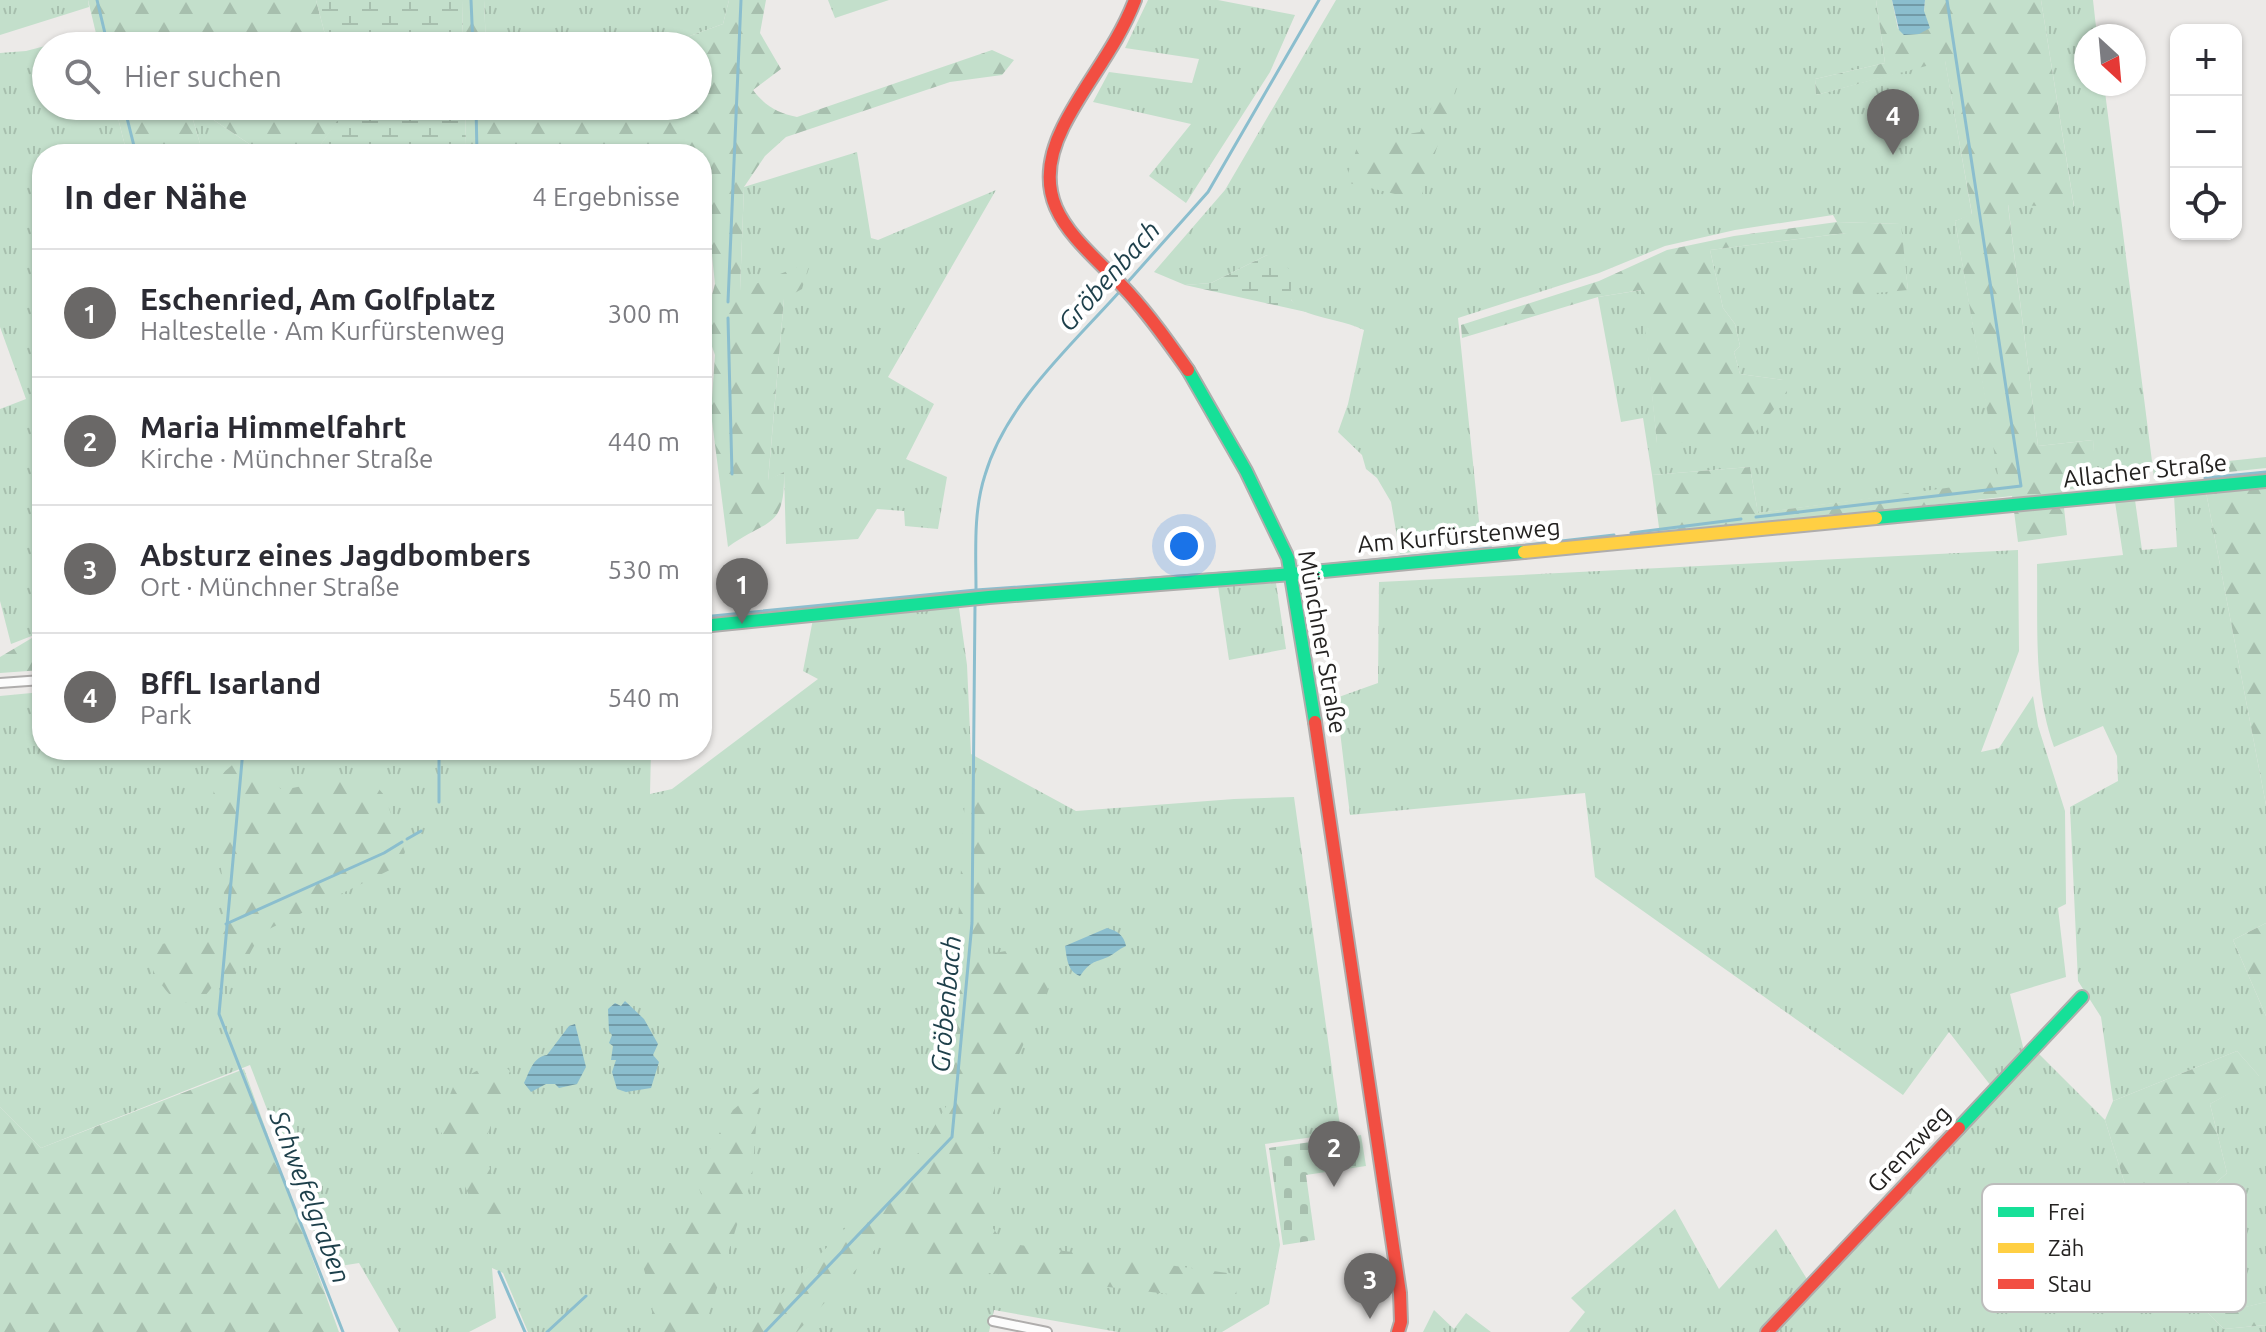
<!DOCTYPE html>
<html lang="de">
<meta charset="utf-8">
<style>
body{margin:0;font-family:Ubuntu,sans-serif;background:#f2f2f3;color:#2b2b33}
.controls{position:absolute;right:24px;top:24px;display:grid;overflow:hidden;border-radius:16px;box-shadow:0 2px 6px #0004}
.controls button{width:72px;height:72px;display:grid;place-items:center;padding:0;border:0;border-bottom:2px solid #e1e1e2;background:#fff;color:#2b2b33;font:40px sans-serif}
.compass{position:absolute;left:2074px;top:24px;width:72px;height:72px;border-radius:50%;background:#fff;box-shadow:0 2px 6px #0004;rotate:154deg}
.you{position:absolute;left:1184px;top:546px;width:28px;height:28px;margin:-20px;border:6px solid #fff;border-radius:50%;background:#1a73e8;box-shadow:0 0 0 12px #1a73e833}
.badge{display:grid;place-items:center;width:52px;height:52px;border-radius:50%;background:#6a6867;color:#fff;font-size:26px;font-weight:700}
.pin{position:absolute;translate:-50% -66px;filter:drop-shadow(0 2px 4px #0008)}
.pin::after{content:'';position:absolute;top:42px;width:28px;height:24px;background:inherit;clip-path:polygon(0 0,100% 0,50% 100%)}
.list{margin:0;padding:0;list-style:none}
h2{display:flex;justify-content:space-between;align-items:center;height:104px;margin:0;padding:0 32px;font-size:34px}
h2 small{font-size:26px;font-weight:400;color:#7c7c81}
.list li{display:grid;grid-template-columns:52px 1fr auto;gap:24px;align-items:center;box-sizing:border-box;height:128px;padding:0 32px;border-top:2px solid #e1e1e2}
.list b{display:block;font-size:30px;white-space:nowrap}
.list p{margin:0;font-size:26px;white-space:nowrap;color:#7c7c81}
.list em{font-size:26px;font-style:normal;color:#7c7c81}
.icon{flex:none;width:44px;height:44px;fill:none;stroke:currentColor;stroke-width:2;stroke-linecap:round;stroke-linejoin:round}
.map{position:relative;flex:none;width:2266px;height:1332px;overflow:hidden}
.search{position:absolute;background:#fff;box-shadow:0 2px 6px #0004;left:32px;top:32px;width:680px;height:88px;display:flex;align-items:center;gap:20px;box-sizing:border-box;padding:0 28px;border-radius:44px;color:#7c7c81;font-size:30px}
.panel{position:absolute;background:#fff;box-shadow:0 2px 6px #0004;left:32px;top:144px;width:680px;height:616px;border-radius:32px}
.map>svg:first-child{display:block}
.grass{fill:url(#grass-tufts)}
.forest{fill:url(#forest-firs)}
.wetland{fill:url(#wetland-marsh)}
.cemetery{fill:url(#cemetery-stones)}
.water{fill:url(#water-rules)}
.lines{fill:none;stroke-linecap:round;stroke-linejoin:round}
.stream{stroke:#8bbece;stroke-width:3}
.street-casing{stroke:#afadac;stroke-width:12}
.fast-casing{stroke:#afadac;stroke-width:16}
.slow-casing{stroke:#afadac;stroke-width:16}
.jam-casing{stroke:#afadac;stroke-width:16}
.street{stroke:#fcfcfc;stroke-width:8}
.fast{stroke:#16e098;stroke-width:12}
.slow{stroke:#ffcf43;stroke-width:12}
.jam{stroke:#f24e42;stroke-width:12}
.labels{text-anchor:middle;stroke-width:8;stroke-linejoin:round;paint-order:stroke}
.street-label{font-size:24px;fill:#242221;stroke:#fff}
.water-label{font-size:26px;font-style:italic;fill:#1d3f4a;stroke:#fff}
.key{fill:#fff;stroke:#bdbdbc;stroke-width:2}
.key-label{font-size:22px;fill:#242221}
</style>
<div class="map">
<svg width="2266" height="1332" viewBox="0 0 2266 1332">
<defs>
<pattern id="grass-tufts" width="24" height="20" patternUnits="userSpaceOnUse" patternTransform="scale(2)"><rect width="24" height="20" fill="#c3dfcb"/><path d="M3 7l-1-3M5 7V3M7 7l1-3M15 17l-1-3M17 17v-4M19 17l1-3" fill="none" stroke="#a7bfae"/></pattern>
<pattern id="forest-firs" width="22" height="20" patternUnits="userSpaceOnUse" patternTransform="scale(2)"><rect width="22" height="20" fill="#c3dfcb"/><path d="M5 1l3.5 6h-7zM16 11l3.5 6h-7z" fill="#a7bfae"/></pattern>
<pattern id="wetland-marsh" width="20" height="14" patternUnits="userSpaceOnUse" patternTransform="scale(2)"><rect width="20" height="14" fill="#c3dfcb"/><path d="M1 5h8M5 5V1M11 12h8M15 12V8" fill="none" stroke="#a7bfae"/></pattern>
<pattern id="cemetery-stones" width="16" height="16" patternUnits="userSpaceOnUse" patternTransform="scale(2)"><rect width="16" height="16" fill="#c3dfcb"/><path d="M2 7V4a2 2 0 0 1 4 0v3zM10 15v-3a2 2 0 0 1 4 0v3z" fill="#a7bfae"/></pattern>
<pattern id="water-rules" width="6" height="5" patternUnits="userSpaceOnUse" patternTransform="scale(2)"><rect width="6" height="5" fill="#8bbece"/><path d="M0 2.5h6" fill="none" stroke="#719aa7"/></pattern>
</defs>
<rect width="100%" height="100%" fill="#eceae8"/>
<g class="grass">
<path d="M0,0h88l1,7 -89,28z"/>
<path d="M484,0h245l-6,24 -61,22h-176z"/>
<path d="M828,0h61l-54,18z"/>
<path d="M1148,0h70l77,15 -25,57 -84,131 -37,-27 42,-52 -98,-22 16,-30 83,11 7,-24 -74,-11z"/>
<path d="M1336,0h540l9,63 -70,16 1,16 129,-35 27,155 -17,6 45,261 -242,31 -8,-46 -98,8 -9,-57 -22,4 -23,-125 44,-7 15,153 126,-63 -43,-6 -6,-22 6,-6 -5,-22 -12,-16 -13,-58 136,-17 62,57 -8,-66 -63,-2 -4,-7 -98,15 -70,16 -66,27 -141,45 23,222 -81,14 -9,-52 -14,-24 -11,-9 -4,-14 -24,-23 10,-28 16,-74c-19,-9 -37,-10 -56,-17 -21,-8 -31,-40 -41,-58l-56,28 -26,2 -31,-13 71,-82z"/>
<path d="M2041,0h52l4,36h-11v48h18l49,385 -58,8 -2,-37 -55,6 -30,-242 66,2z"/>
<path d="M95,33l4,13h-53v60h69l12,48h-85v478l-31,12 -11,-43v-192l26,-10 -26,-72v-274l26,-2z"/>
<path d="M189,106h4l71,48h-61z"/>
<path d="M857,152l14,86 7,2 118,-50 -108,187 46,27 -28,55 41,18 -9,52 -33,-3 -1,-15 -27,-2 -19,30 -72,5 -2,-72 -16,9 16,-182 -44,-8 4,-104z"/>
<path d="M2206,492l60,313v118l-33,17 33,76v286l-24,6 -45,-28 -37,-48 67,-59 -17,-69 49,-28 -22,-25 -124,50 -12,-84 -23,-36 -8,-174 48,-26 -1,-25 -14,-30 -49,21c-21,-58 -16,-121 -17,-183l86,-9 -8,-53 20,-2 7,50 35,-3 -3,-51z"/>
<path d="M2018,550l1,101 -38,101 18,-4 34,-52 5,30 27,85 1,93 -8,4 8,69 -56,17 14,57 -33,35 -42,-54 -46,63 -308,-218 -10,-84 -235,22 -14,-117 42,-15 1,-101z"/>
<path d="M1276,583l10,66 -57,11 -11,-74z"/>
<path d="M959,608l8,57 4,89 105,57 158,-12 60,-2 47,336 -76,11 15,101 -11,59 -47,28h-104l-124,-22 -5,22h-461l-25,-59 -11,-5 4,50 -27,14h-70l-40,-69 -31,5 -78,-203 -209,83 -41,-41v-411l42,-4v58h609l-1,44 22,-5 146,-110 -15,-8 10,-52z"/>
<path d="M2037,1052l68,68 40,129 79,80 42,-4v7h-492z"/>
<path d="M1675,1209l44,80 57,-60 34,55 -46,48h-195l16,-20 -14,-14z"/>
<path d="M1434,1310l20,19 12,-16 25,19h-68z"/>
</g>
<g class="forest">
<path d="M88,0h228l12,46h-229z"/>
<path d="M462,0h22l2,46h-23z"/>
<path d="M729,0h37l-6,33 21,36 -28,21c12,16 25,23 44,27l195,-67 22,10 -12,15 -52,7 -164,55 -21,19 -21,31 -4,103 70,-28 -8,27 -18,10 -16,181 16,-8c1,58 -16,46 -56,75l-17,-134 4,-58 -11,-31 11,-40 -3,-28 -10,-6v-96h-283l-2,-5 49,-3 -1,-40h233v-60h-36l61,-22z"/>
<path d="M1876,0h16l6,29 26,-17 1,-12h116l33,207 -66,-2 30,241 55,-6 4,46 -35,4 5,45 -49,7 -6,-46 -352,39 -8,-60 98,-8 8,46 241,-32 -44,-260 17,-7 -27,-153 -129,34 -1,-16 70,-16z"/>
<path d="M1450,68l12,2 -42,130 -75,-18 14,-40 61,-10z"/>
<path d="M115,106h74l14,48h-76z"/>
<path d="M193,106h150l2,5 -31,43h-50z"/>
<path d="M1837,222l64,2 7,66 -55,5 -7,-62 -136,17 13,58 12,16 5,22 -6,6 6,22 44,6 3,13 -38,47 -92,3 -16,-153 -43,7 -136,41 -1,-13 138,-44 68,-31 67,-14z"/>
<path d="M2266,457v11l-112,12 -1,-11z"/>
<path d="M2266,487v318l-60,-313z"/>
<path d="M42,632v38l-42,3v-16z"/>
<path d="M235,763l19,2 28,25 62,-12 24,-2 16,19 21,57 -5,13 -131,64 -15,17 -12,22 -13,12 -16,6 -12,15 -23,2c-15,-14 -30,-34 -30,-54 20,-11 56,-7 66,-15 28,-23 -11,-113 1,-147 3,-11 11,-17 20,-24z"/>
<path d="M965,797l24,8 -1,149 42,-7 26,24 -75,169 21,20 -16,59 18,24 231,31 2,28 -265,-31 -25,22 -60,-56 -90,95h-52l175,-181 28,-48z"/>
<path d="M2266,923v93l-33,-76z"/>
<path d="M2237,1051l23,26 -50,27 17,69 -67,59 64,80 42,-10v23l-42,4 -79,-80 -40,-129 8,-19z"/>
<path d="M498,1060l12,11 -26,74 23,91 -18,5 -51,-116 17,-43z"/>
<path d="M244,1069l95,263h-339v-225l41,41z"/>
<path d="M759,1088l-7,90 -49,154h-53l3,-29 -16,-60h44l22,-47 -10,-18 40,-68z"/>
</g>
<g class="wetland">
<path d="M316,0h146l1,46h-135z"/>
<path d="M343,106h122l1,40 -152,8 30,-43z"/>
<path d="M1267,255l24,15v30l15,12 -121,-27 26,-2z"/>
</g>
<path class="cemetery" d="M1361,1135l5,31 -60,9 9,65 -32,5 -14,-97z"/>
<g class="water">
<path d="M1892,0h33l-1,11 6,17 -11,6 -15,1 -5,-5z"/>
<path d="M1107,928c10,3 17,7 19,18 -7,3 -12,8 -18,11 -15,6 -17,4 -28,19 -13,-5 -13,-18 -15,-30z"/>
<path d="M625,1001l19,18 14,25 -5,11 6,7 -8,26 -25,4 -9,-3 -5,-17 4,-12h-5l2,-14 -4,-3 3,-8 -3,-4 -1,-22 7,-6 6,3z"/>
<path d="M575,1024l11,43 -9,17 -18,4 -4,-4h-9l-15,8 -7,-9c6,-12 9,-26 23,-28l22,-29z"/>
</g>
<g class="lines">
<g class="stream">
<path d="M97,0l11,46"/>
<path d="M471,0l2,46"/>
<path d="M124,106l12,48"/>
<path d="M476,106l1,48"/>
<path d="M1126,284l82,-92 111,-192"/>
<path d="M728,302l13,-302"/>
<path d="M728,318l4,156"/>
<path d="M2205,478l61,-6"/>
<path d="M1756,517l265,-31 -74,-486"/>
<path d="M1631,533l110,-14"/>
<path d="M1508,547l106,-12"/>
<path d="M1304,567l187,-19"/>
<path d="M976,590c0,-38 -3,-78 9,-115 21,-72 87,-130 136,-185"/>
<path d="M702,617l274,-27 248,-17"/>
<path d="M243,750l-24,264 124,318"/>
<path d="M439,750v52"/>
<path d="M407,839l14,-8"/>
<path d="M226,924l158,-71 18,-11"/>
<path d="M499,1272l26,60"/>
<path d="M547,1332l39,-36"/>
<path d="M765,1332l187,-195 20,-214 3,-318"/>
</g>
<defs>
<g id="street">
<path d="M0,683l42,-3"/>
<path d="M993,1321l54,11"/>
</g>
<g id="fast">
<path d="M1188,370l58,101 42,87 27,164"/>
<path d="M1876,518l390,-37"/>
<path d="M702,626l287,-29 303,-23 232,-22"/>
<path d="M1959,1128l123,-131"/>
</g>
<path id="slow" d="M1524,552l352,-34"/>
<g id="jam">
<path d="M1135,0c-18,47 -50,83 -72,127 -40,80 17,113 65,165 22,24 41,51 60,78"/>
<path d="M1315,722l85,571 1,29 -3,10"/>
<path d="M1767,1332l192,-204"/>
</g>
</defs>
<use href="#street" class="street-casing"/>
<use href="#fast" class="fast-casing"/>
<use href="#slow" class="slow-casing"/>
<use href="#jam" class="jam-casing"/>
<use href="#street" class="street"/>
<use href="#fast" class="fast"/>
<use href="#slow" class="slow"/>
<use href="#jam" class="jam"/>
</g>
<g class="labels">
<g class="street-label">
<text transform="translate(2145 471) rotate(-6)" y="8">Allacher Straße</text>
<text transform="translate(1459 536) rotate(-5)" y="8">Am Kurfürstenweg</text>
<text transform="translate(1322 642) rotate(80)" y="8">Münchner Straße</text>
<text transform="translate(1909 1149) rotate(-47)" y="8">Grenzweg</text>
</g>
<g class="water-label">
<text transform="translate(1109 276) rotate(-48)" y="9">Gröbenbach</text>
<text transform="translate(946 1004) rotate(-85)" y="9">Gröbenbach</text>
<text transform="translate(310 1197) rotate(69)" y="9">Schwefelgraben</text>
</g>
</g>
<rect x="1982" y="1184" width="264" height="128" rx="12" class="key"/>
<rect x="1998" y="1207" width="36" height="10" fill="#16e098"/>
<rect x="1998" y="1243" width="36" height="10" fill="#ffcf43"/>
<rect x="1998" y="1279" width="36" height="10" fill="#f24e42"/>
<g class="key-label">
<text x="2048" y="1220">Frei</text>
<text x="2048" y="1256">Zäh</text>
<text x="2048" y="1292">Stau</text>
</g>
</svg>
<div class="controls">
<button>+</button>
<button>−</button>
<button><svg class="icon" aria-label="locate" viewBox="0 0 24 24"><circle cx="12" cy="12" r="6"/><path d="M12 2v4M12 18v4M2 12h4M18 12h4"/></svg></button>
</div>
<svg class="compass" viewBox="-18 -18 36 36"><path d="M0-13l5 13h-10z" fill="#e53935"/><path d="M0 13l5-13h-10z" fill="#7c7c81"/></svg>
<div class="you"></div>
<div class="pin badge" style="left:742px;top:624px">1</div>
<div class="pin badge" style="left:1334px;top:1187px">2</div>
<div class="pin badge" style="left:1370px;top:1319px">3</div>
<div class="pin badge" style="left:1893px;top:155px">4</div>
<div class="search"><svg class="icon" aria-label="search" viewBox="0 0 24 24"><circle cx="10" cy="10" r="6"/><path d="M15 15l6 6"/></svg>Hier suchen</div>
<section class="panel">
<h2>In der Nähe<small>4 Ergebnisse</small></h2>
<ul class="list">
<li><span class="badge">1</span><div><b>Eschenried, Am Golfplatz</b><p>Haltestelle · Am Kurfürstenweg</p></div><em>300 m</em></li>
<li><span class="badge">2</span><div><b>Maria Himmelfahrt</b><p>Kirche · Münchner Straße</p></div><em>440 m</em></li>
<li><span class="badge">3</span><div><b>Absturz eines Jagdbombers</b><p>Ort · Münchner Straße</p></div><em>530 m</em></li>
<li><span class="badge">4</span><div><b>BffL Isarland</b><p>Park</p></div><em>540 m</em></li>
</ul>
</section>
</div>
